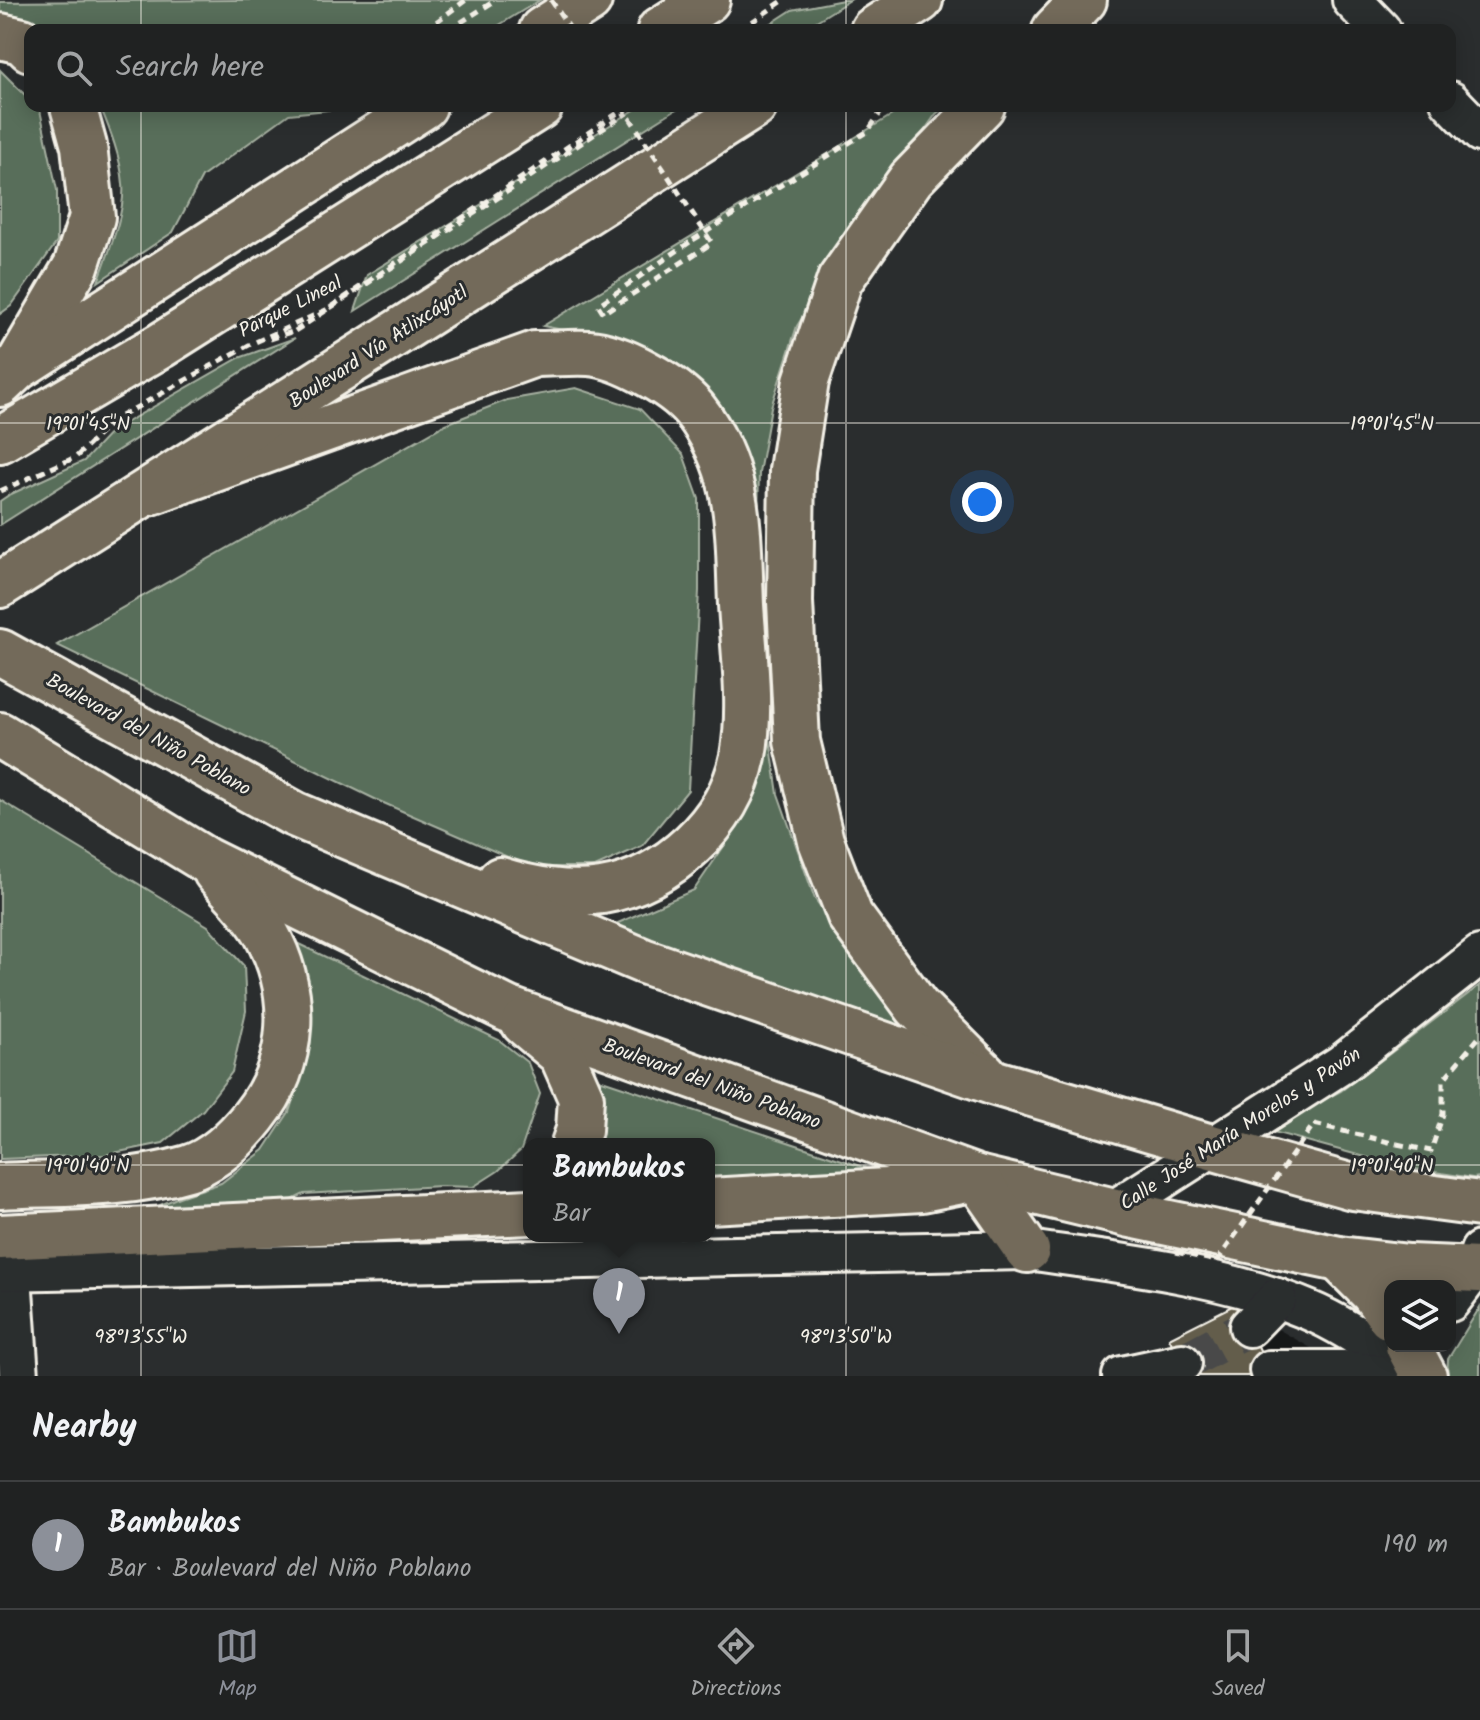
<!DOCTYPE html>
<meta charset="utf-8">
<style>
body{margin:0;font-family:Kalam,sans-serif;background:#2d2f2f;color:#f1f3f6}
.controls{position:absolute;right:24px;bottom:24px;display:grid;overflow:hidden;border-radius:16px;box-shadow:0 4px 20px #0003}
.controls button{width:72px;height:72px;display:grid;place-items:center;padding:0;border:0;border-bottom:2px solid #3d3f40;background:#202222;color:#f1f3f6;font:40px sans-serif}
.you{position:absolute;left:982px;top:502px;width:28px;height:28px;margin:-20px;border:6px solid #fff;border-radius:50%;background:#1a73e8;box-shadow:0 0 0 12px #1a73e833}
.badge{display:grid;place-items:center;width:52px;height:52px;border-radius:50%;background:#8c9099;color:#fff;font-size:26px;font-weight:700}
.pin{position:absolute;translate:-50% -66px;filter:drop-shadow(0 2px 4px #0008)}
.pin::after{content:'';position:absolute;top:42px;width:28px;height:24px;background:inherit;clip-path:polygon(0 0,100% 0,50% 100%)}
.popup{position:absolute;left:523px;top:1138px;width:192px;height:104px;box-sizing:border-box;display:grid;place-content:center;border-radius:16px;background:#202222;filter:drop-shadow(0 2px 6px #0005);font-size:26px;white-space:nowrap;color:#a2a4a5}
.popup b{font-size:30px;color:#f1f3f6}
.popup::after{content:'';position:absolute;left:50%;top:100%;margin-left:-16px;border:16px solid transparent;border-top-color:#202222}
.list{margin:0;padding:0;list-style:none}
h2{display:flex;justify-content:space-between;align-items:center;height:104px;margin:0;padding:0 32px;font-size:34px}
h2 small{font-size:26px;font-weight:400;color:#a2a4a5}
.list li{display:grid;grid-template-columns:52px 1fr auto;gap:24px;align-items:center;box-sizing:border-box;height:128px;padding:0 32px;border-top:2px solid #3d3f40}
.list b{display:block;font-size:30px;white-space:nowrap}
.list p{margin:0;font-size:26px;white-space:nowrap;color:#a2a4a5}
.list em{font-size:26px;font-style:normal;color:#a2a4a5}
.icon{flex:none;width:44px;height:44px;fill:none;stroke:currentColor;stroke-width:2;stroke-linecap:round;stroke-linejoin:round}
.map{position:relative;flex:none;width:1480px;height:1376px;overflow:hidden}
.search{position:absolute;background:#202222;box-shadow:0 4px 20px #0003;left:24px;right:24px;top:24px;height:88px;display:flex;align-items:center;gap:20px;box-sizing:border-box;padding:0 28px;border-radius:16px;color:#a2a4a5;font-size:30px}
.sheet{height:232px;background:#202222}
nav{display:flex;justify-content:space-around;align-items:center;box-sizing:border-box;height:112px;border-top:2px solid #3d3f40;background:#202222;font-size:22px;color:#a2a4a5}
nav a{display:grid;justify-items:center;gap:4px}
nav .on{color:#8c9099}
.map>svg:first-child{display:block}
.green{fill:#596e5a;stroke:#a6b0a1;stroke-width:2}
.shadow{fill:#0007}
.building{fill:#635d4c;stroke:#f4f1e8;stroke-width:2}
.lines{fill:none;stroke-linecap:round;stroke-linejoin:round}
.minor-tunnel{stroke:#484a4a;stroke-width:38;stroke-dasharray:38 19;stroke-linecap:butt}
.minor-casing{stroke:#f4f1e8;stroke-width:44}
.major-casing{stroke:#f4f1e8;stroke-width:50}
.path{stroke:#f4f1e8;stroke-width:5;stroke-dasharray:8 6;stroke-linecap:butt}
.minor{stroke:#2a2d2e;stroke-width:38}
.major{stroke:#736b5a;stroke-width:44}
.path-bridge{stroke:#f4f1e8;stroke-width:5;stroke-dasharray:8 6;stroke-linecap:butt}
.ticks{fill:none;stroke:#f4f1e8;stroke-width:2;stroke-opacity:0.45}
.labels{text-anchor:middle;stroke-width:6;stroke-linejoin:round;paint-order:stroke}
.street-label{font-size:20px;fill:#f4f1e8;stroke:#2a2d2e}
.ticks-label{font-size:20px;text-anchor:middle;fill:#f4f1e8;stroke:#2a2d2e;stroke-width:6;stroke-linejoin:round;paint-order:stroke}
</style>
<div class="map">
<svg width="1480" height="1376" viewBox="0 0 1480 1376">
<rect width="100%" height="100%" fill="#2a2d2e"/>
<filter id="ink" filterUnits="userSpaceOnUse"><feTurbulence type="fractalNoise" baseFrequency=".0125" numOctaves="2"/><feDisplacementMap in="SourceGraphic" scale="16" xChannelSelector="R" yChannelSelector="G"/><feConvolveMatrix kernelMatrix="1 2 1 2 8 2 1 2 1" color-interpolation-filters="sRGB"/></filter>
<g filter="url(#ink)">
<g class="green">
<path d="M232,0h308l-49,30h-454l-37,-14v-14z"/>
<path d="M843,0h7l-48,30h-41l31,-20z"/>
<path d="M0,70l30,30v6h6l4,4 17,80v52l-46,64 -11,8z"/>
<path d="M100,106h266l-77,8 -87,63 -29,55 -75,50c9,-26 28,-70 25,-98 -2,-26 -13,-54 -23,-78z"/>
<path d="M641,106h40l-326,205 12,-36z"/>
<path d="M907,106h39l-10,8 -47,67 -92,145 -26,81 -12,66 -2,86 6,132 15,103 37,105 38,51 85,94 -327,-118 83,-36 41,-60 22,-109 -18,-268 -131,-114 -65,-13z"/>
<path d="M295,338l-295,187v-24l9,-6 75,-34 29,-31 126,-72z"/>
<path d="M576,388l64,21 43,45 16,45v92l-11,199 -46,56 -47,21h-64l-152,-66 -322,-156 389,-221 61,-24z"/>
<path d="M0,800l208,126 36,40 2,45 -14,61 -29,38 -40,33 -59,12 -104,4z"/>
<path d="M284,937l215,103 29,23 12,31 -19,56 -23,21 -25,16 -33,-1 -136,8 -36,18 -136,5 47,-20 42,-14 43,-33 25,-38 19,-59 -1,-58z"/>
<path d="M1480,985v192l-7,1 -71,-11 -136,-37 75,-39z"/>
<path d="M593,1077l294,98 -178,12v-43h-117z"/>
<path d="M1480,1307v69h-33l1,-17z"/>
</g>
<path class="shadow" d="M1238,1306l73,42 13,28h-134z"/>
<path class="building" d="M1238,1303l34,73h-84l-19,-38z"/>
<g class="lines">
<path class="minor-tunnel" d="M1182,1363l67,-36"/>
<defs>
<g id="minor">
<path d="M1352,0l29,30"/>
<path d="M1450,101l30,31"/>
<path d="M1114,1210l228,-146 138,-109"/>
<path d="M10,1247l9,129"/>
<path d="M0,1271l1027,-21c92,13 195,24 281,60 39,16 75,44 110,66"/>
<path d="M1450,1302l24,-32 6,-19"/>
<path d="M1249,1327l28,-29"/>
<path d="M1269,1370h75l47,6"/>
<path d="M1122,1376l60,-13"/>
</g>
<g id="major">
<path d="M542,30l47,-30"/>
<path d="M660,30l47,-30"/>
<path d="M873,30l47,-30"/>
<path d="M1055,30l29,-30"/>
<path d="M0,36l22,5 8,8"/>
<path d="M982,106l-71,73 -71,101 -34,101 -14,89 -2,132 7,139 24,100 29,75 67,91 68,68"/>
<path d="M21,360l55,-94 16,-49 -8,-71 -11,-40"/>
<path d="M0,384l17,-16 407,-262"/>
<path d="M0,440l160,-94 380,-240"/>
<path d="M148,493l387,-139c18,0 36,-2 54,-1 31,2 85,32 105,56 48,61 44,123 47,196 3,49 11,103 2,151 -13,66 -75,124 -141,135 -33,5 -71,-1 -102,-11"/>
<path d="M0,585l754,-479"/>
<path d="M0,652l294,162 349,147 349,121 219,65 142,40 127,17"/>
<path d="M0,735l207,126 300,148 470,169 154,37 208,44 70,8 71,3"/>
<path d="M524,1023l38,32 19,43 -2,32 -5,14"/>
<path d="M0,1186c62,-3 128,0 188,-18 26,-8 50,-32 66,-52 42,-53 45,-123 12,-183 -12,-22 -34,-42 -50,-61"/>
<path d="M709,1201l213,-12 55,-11 50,72"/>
<path d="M0,1237l529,-25"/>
<path d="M1339,1259l34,34 17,24"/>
<path d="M1408,1346l16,30"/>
</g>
</defs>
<use href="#minor" class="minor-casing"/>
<use href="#major" class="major-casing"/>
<g class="path">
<path d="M425,30l41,-30"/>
<path d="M449,30l47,-30"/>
<path d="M740,30l44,-30"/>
<path d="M693,240l175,-109 17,-25"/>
<path d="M270,339l25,-8"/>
<path d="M121,416l128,-71 77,-35 302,-204"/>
<path d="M0,491l76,-34 37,-36"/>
<path d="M1397,1144l34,7 12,-37v-34l37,-44"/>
</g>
<use href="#minor" class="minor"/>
<use href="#major" class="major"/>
<g class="path-bridge">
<path d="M551,0l20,30"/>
<path d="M622,106l90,137 -109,70 -5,-8 95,-65"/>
<path d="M295,331l332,-218"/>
<path d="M1176,1252l41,9 97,-137 83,20"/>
</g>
</g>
</g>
<path class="ticks" d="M141,0v30M846,0v30M141,106v1270M846,106v1270M0,423h1480M0,1165h1480"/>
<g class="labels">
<g class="street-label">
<text transform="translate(290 306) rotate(-27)" y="7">Parque Lineal</text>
<text transform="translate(378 346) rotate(-33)" y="7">Boulevard Vía Atlixcáyotl</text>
<text transform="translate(149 734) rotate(29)" y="7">Boulevard del Niño Poblano</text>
<text transform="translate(712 1083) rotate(20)" y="7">Boulevard del Niño Poblano</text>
<text transform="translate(1240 1128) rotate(-33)" y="7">Calle José María Morelos y Pavón</text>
</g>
</g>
<g class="ticks-label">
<text x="88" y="430">19°01'45"N</text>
<text x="1392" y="430">19°01'45"N</text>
<text x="88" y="1172">19°01'40"N</text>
<text x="1392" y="1172">19°01'40"N</text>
<text x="141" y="1343">98°13'55"W</text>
<text x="846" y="1343">98°13'50"W</text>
</g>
</svg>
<div class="controls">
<button><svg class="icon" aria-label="layers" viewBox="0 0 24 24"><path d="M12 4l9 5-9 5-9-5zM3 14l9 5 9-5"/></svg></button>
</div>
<div class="you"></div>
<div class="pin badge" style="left:619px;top:1334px">1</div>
<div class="popup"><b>Bambukos</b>Bar</div>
<div class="search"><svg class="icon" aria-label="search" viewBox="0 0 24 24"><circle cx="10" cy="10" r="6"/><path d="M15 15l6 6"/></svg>Search here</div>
</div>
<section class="sheet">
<h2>Nearby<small></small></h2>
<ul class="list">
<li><span class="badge">1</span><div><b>Bambukos</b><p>Bar · Boulevard del Niño Poblano</p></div><em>190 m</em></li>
</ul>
</section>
<nav>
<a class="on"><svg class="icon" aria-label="map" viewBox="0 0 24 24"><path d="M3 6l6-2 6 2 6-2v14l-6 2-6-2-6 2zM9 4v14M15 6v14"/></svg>Map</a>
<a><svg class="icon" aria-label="directions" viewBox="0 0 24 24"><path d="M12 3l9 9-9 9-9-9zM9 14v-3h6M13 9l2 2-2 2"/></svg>Directions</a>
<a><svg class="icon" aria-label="saved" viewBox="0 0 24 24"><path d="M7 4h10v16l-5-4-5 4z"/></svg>Saved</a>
</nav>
